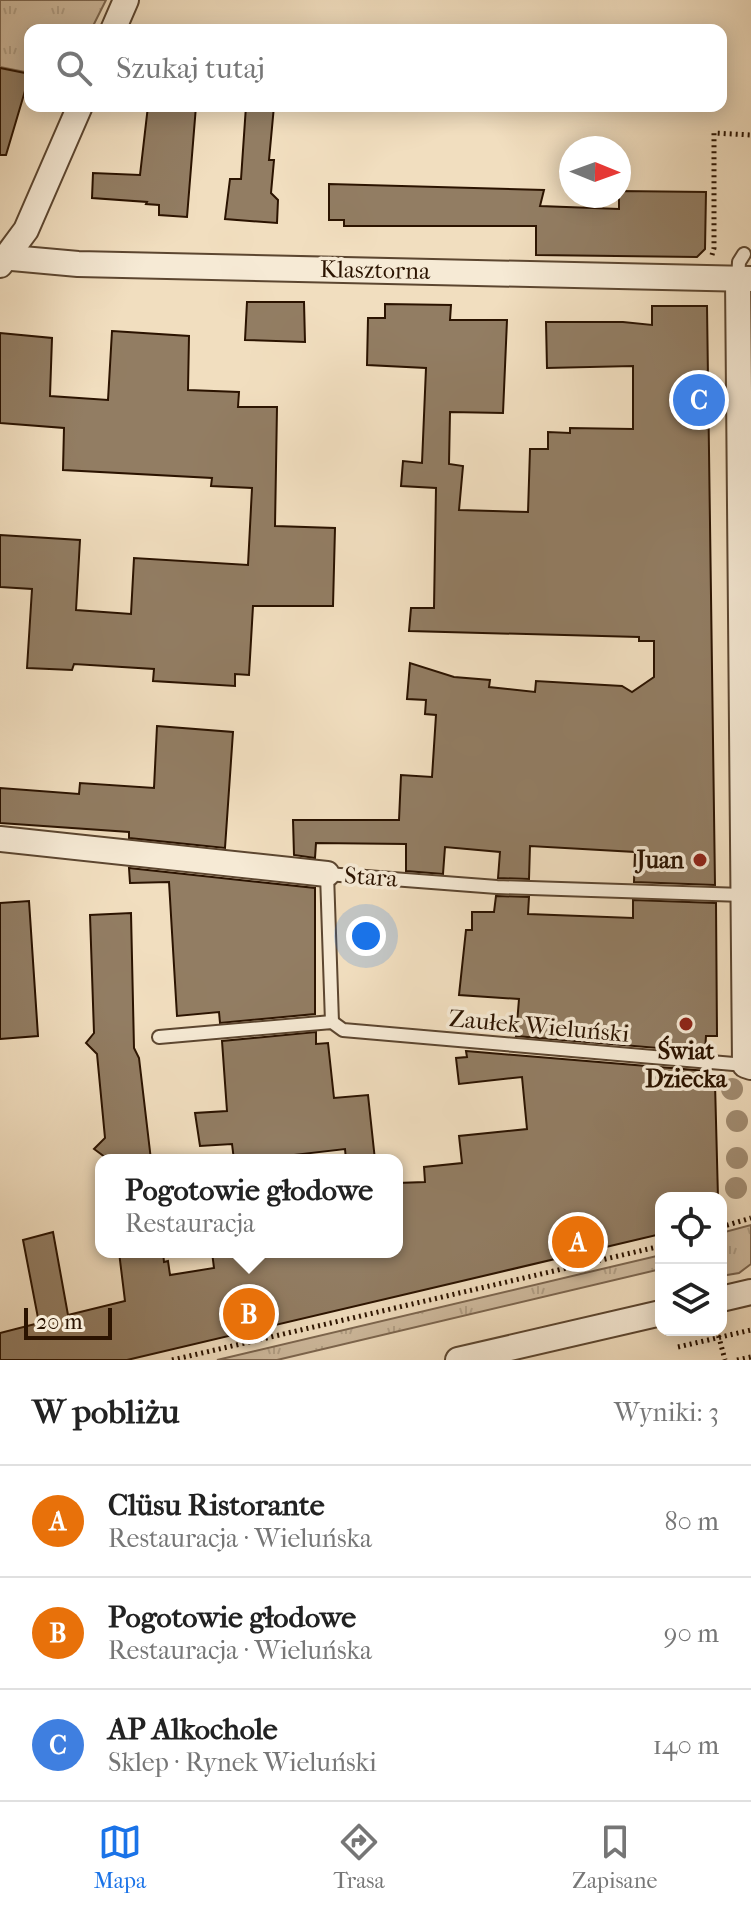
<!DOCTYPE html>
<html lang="pl">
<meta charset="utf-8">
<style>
body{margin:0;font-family:"IM FELL French Canon",serif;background:#f2f2f2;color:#222}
.controls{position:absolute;right:24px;bottom:24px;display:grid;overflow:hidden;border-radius:16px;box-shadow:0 4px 20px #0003}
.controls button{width:72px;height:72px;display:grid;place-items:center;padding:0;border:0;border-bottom:2px solid #e0e0e0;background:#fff;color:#222;font:40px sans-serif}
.compass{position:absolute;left:559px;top:136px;width:72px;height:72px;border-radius:50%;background:#fff;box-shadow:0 4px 20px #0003;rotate:91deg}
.scale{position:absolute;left:24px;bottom:20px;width:88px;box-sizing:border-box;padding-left:8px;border:4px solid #2b1300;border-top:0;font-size:22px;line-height:28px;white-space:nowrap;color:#2b1300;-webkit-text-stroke:6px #f6ead5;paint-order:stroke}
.you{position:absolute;left:366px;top:936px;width:28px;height:28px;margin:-20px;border:6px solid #fff;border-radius:50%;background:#1a73e8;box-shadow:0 0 0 12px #1a73e833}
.badge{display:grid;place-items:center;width:52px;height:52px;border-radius:50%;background:#1a73e8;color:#fff;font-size:26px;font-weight:700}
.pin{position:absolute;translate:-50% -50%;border:4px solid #fff;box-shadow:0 2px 8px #0006}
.popup{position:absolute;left:95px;top:1154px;width:308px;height:104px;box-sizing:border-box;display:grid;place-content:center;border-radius:16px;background:#fff;filter:drop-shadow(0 2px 6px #0005);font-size:26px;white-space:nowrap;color:#767676}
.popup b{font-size:30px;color:#222}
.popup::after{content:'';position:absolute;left:50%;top:100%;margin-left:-16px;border:16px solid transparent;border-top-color:#fff}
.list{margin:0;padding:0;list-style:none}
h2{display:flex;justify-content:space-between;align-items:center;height:104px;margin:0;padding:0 32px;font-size:34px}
h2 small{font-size:26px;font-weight:400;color:#767676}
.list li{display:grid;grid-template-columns:52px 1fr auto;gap:24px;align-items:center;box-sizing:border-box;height:112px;padding:0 32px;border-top:2px solid #e0e0e0}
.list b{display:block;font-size:30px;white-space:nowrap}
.list p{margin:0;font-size:26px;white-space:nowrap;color:#767676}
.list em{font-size:26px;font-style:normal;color:#767676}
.icon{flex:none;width:44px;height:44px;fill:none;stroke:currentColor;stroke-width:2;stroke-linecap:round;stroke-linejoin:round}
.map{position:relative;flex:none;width:751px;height:1360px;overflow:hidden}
.search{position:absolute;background:#fff;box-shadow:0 4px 20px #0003;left:24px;right:24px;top:24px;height:88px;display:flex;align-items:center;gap:20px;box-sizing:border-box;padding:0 28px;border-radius:16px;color:#767676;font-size:30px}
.sheet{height:440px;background:#fff}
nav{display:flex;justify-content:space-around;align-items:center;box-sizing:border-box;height:112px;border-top:2px solid #e0e0e0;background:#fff;font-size:22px;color:#767676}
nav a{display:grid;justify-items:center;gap:4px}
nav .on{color:#1a73e8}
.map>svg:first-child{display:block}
.grass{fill:url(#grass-tufts);stroke:#7d6750;stroke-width:2}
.building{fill:#927d63;stroke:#2b1300;stroke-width:2}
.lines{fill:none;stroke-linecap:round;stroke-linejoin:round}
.lane-casing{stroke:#5c4630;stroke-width:16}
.street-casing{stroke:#5c4630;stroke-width:28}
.path{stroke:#2b1300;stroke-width:5;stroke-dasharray:2 4;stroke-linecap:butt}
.lane{stroke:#f6ead5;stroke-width:12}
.street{stroke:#f6ead5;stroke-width:24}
.tree{fill:#a38f75}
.poi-dot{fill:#8f2418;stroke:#f6ead5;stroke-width:3}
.labels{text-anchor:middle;stroke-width:7;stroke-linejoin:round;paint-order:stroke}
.street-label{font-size:24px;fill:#2b1300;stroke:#f6ead5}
.poi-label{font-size:24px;font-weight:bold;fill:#2b1300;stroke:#f6ead5;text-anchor:end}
</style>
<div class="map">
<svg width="751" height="1360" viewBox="0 0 751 1360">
<defs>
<pattern id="grass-tufts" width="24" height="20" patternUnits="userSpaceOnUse" patternTransform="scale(2)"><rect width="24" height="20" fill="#cfbb9f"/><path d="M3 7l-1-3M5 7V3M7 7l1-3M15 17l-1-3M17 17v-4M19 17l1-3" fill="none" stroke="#b2a087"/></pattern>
</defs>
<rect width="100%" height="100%" fill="#f1debf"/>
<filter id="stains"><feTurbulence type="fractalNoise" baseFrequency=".0025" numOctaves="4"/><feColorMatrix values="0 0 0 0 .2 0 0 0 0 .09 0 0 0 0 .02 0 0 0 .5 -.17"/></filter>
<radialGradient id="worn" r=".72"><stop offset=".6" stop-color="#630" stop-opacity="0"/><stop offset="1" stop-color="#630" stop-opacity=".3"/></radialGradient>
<g class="grass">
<path d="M0,0h106l-15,30h-61v43l-30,-6z"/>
<path d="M751,1225v39l-12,9 -18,3v-43z"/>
<path d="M661,1255v14l-384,91h-60z"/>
</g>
<g class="building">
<path d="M0,68l30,6 -24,81h-6z"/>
<path d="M148,106h48l-9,111 -28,-2v-10l-13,-1 1,-2 -55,-4 1,-25 47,2z"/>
<path d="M246,106h28l-5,54h5l-3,33 7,7 -1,23 -52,-4 5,-40h11z"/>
<path d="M329,184l215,6 -4,16 79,3v-18l87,1 -1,57 -8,8 -161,-2v-29h-192v-6h-15z"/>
<path d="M247,302h57l1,40 -60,-2z"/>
<path d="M385,304l66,1 -1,15h57l-4,93 -53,-1 -1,52 14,2 -4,44 69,2 2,-63h18v-17l22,1v-5l63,1v-63l-86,2 -1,-46h77l29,3v-19h55l8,579 -81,-3 1,-30 -105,-6 -1,33 -31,-1 2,-26 -55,-5 -2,27 -37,-3v-27l-90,-1 -1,15 -21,-3 -1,-35h106l2,-45 31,2 4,-62 -11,-1 1,-14 -19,-1 3,-36 44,14 36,3 -1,7 46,5 1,-11 86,5 10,6 22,-15v-36h-15v-4l-230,-6 2,-23h23l2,-120 -35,-2 2,-25 19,2 4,-95 -59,-3 1,-47h17z"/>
<path d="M112,331l77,5 -1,54 51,2 -1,15h39l-2,119 60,2 -2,78h-80l-4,69 -14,-1v12l-82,-5 1,-12 -80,-5 -2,6 -45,-2 5,-79 -32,-2v-52l80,5 -4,70 55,4 3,-56 114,7 4,-77 -41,-2 1,-8 -149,-8 1,-42 -64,-5v-90l52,5 -2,58 58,4z"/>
<path d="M157,726l76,6 -8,116 -96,-10v-6l-129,-9v-35l79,6 1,-11 74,5z"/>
<path d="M129,868l186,20v126l-95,9 -1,-11 -42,4 -8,-134 -39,1z"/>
<path d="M496,896l33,1 -1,17 105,4v-18l83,3 1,133h-11l-1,16 -189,-16 3,-37 -60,-4 7,-65h6v-18h22z"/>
<path d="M29,901l9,135 -38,3v-136z"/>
<path d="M131,913l3,135 5,10 12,102h-42l-15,-11 11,-11 -8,-84 -11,-11 8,-10 -4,-118z"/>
<path d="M316,1032v12l12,-1 6,55 34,-3 7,65h-29l-1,-11 -52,6 1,5h-60l-2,-16 -32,2 -5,-33 32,-2 -5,-70z"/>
<path d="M466,1051l241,20 8,12 3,115h-57v36l-534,126h-127v-27l39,-10 -16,-83 30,-8 15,83 57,-14 -6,-49h44l1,10 4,-1 2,14 44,-7 -2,-16h185v-69l28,-1 -1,-15 38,-4 -3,-27 68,-7 -5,-52 -63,7 -3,-26 11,-1z"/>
</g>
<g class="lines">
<defs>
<g id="lane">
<path d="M738,279l1,-17 5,-8"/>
<path d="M332,1022l-5,-148 170,13 246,8"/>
<path d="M159,1037l173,-15 11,8 402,35"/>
</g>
<g id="street">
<path d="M113,30l13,-30"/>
<path d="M0,257l78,7 673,15"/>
<path d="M0,265l26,-35 54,-124"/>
<path d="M738,279l7,786 6,2"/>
<path d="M0,839l327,35"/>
<path d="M721,1299l30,-7"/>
<path d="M458,1360l203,-47"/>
</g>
</defs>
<use href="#lane" class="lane-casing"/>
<use href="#street" class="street-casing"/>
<g class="path">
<path d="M712,255l2,-7v-115l37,2"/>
<path d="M721,1227l30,-9"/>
<path d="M717,1330l8,30"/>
<path d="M678,1347l73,-17"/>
<path d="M172,1360l489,-114"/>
<path d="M737,1360l14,-3"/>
</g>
<use href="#lane" class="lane"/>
<use href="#street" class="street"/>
</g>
<g class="tree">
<circle cx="732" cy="1089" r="11"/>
<circle cx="737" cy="1121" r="11"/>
<circle cx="737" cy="1158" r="11"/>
<circle cx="736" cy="1188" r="11"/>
</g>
<g class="poi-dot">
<circle cx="700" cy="860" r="8"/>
<circle cx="686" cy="1024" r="8"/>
</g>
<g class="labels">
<g class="street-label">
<text transform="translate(375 270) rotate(1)" y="8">Klasztorna</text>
<text transform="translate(371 877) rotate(4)" y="8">Stara</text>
<text transform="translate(539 1026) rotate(5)" y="8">Zaułek Wieluński</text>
</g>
<g class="poi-label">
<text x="684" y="868">Juan</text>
<text x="686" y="1059" text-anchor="middle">Świat<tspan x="686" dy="28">Dziecka</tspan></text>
</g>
</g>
<rect width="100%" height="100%" filter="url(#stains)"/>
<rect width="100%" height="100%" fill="url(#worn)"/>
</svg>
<div class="controls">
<button><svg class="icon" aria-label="locate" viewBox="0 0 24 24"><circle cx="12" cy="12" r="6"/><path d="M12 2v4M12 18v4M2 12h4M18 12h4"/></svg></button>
<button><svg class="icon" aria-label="layers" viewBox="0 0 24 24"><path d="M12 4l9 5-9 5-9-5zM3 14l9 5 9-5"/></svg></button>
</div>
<svg class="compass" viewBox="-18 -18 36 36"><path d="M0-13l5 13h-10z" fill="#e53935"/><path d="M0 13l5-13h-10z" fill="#767676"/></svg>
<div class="scale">20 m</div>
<div class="you"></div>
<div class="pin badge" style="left:578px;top:1242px;background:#e8710a">A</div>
<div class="pin badge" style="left:249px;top:1314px;background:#e8710a">B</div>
<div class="popup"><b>Pogotowie głodowe</b>Restauracja</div>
<div class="pin badge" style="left:699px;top:400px;background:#3f7fe0">C</div>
<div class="search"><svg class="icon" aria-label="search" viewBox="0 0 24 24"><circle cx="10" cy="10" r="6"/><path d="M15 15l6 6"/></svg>Szukaj tutaj</div>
</div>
<section class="sheet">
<h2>W pobliżu<small>Wyniki: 3</small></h2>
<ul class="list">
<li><span class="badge" style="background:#e8710a">A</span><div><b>Clüsu Ristorante</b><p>Restauracja · Wieluńska</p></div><em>80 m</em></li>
<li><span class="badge" style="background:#e8710a">B</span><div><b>Pogotowie głodowe</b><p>Restauracja · Wieluńska</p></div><em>90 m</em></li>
<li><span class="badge" style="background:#3f7fe0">C</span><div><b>AP Alkochole</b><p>Sklep · Rynek Wieluński</p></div><em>140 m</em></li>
</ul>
</section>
<nav>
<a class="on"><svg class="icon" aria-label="map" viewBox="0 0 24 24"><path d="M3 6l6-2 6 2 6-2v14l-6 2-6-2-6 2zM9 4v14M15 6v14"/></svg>Mapa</a>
<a><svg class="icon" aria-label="directions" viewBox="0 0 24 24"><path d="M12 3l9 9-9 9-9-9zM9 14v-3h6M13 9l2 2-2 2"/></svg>Trasa</a>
<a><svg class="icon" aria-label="saved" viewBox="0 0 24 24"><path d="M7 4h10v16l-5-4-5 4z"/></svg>Zapisane</a>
</nav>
